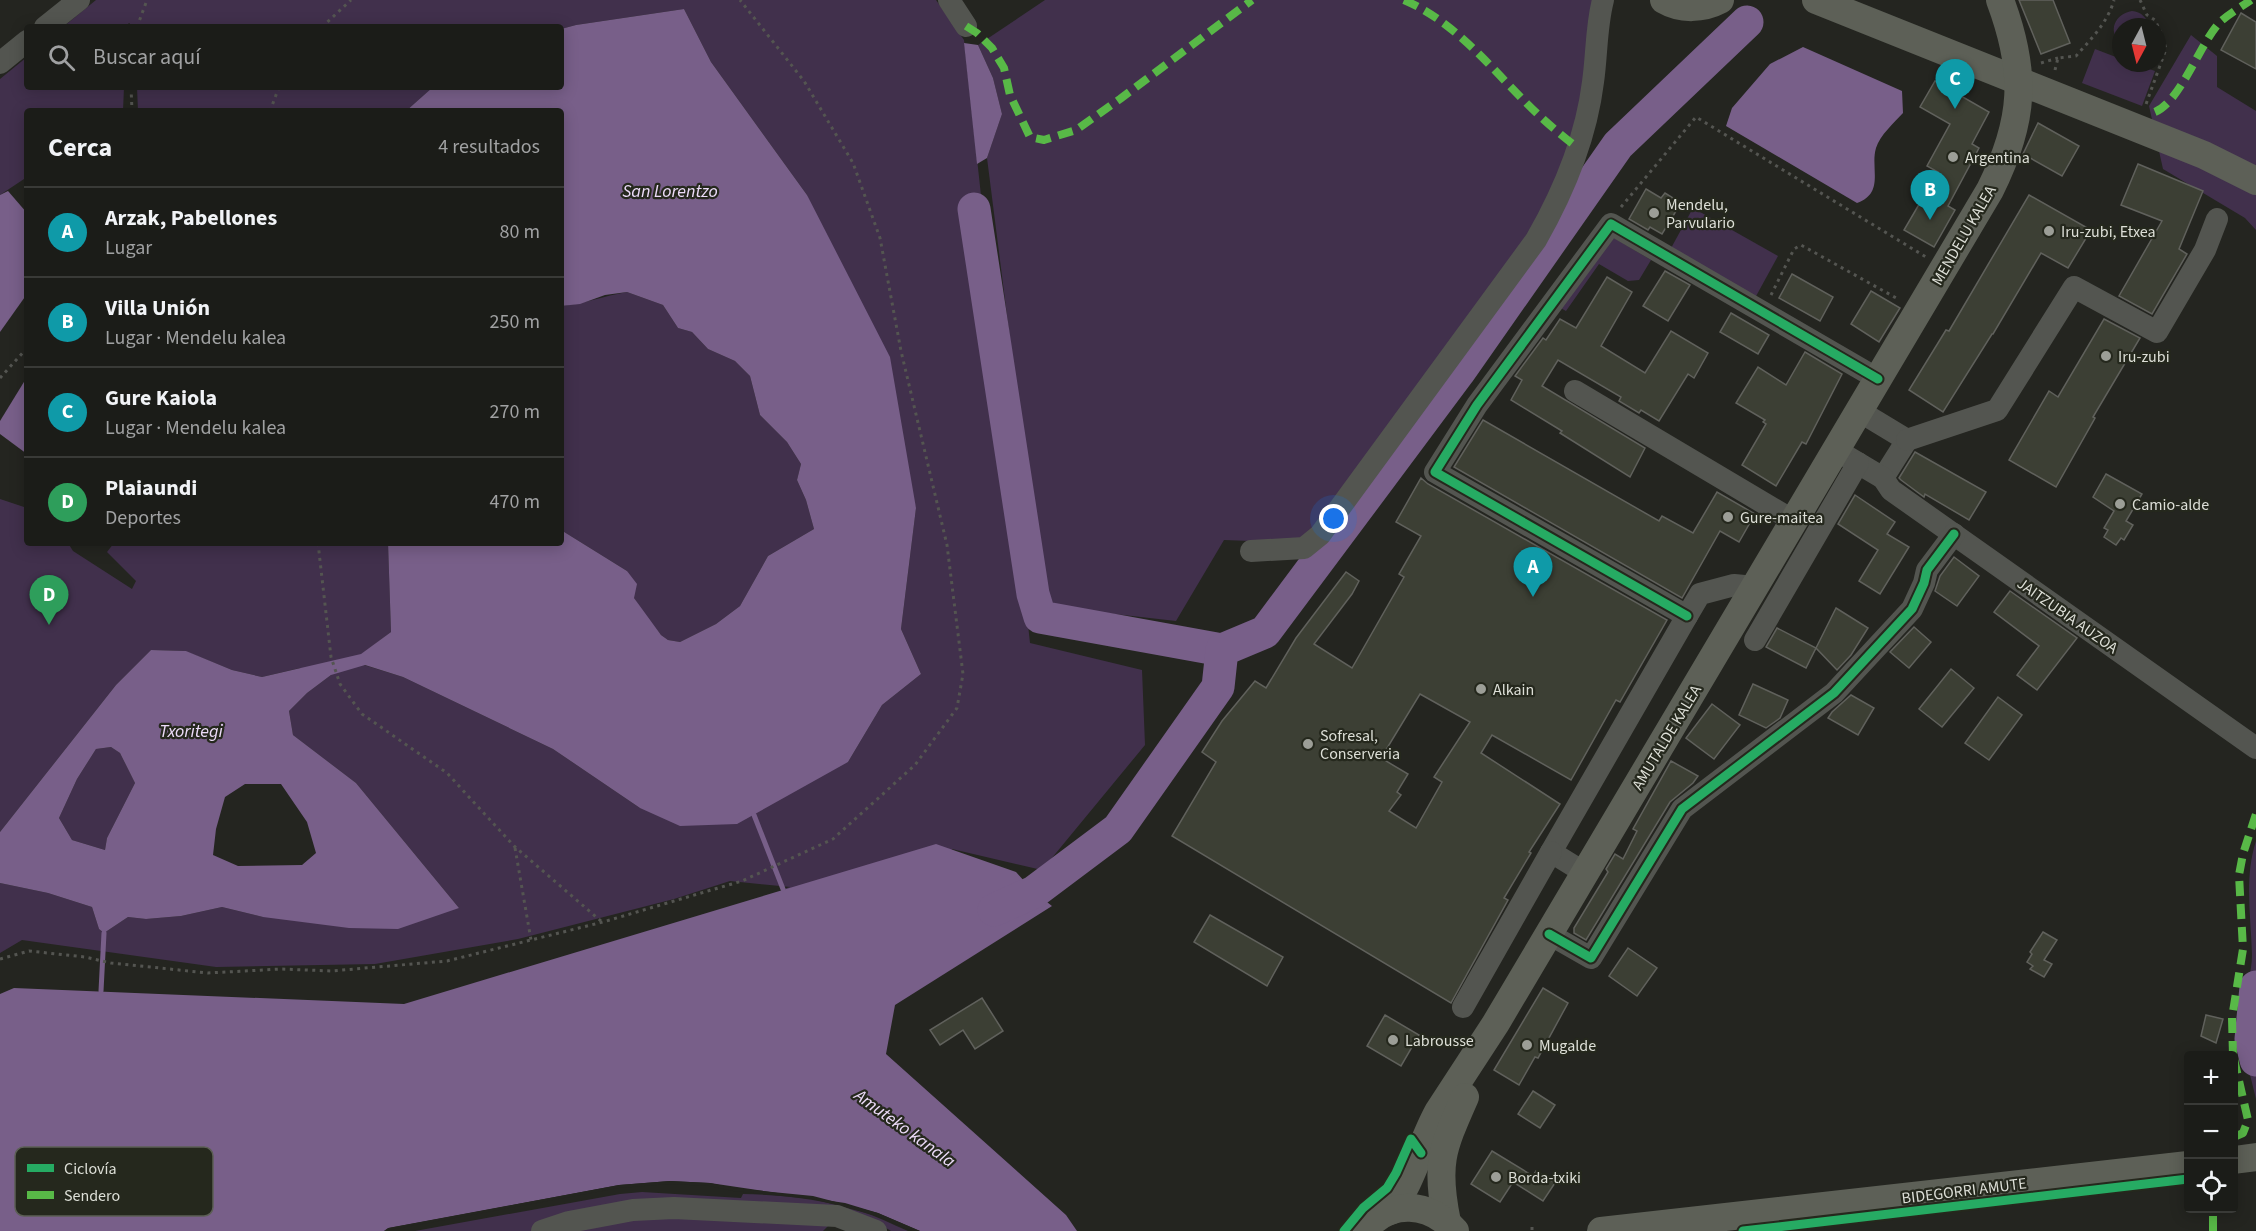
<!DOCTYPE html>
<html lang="es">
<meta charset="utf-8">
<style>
body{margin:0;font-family:"Source Sans 3",sans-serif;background:#282925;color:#f1f3f6}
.controls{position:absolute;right:18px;bottom:18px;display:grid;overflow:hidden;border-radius:6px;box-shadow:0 3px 15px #0003}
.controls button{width:54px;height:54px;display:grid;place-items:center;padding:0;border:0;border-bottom:2px solid #393a37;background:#1b1c18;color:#f1f3f6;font:30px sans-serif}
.compass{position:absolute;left:2112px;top:18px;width:54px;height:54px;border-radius:50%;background:#1b1c18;box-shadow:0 3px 15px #0003;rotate:187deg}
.you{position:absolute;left:1334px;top:519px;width:21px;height:21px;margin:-15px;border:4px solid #fff;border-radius:50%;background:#1a73e8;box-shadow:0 0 0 9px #1a73e833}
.badge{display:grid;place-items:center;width:39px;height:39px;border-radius:50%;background:#9c9e97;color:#fff;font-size:20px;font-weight:700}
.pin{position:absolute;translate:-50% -50px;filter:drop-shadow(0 2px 3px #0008)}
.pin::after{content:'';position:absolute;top:32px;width:21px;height:18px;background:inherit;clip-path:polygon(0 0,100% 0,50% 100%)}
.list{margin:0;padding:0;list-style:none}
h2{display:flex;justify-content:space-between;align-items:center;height:78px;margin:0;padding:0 24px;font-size:26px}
h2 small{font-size:20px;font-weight:400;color:#a0a1a2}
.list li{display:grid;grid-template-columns:39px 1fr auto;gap:18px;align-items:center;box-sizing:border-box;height:90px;padding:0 24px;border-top:2px solid #393a37}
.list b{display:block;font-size:22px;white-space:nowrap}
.list p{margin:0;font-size:20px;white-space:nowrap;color:#a0a1a2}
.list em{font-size:20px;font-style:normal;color:#a0a1a2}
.icon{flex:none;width:33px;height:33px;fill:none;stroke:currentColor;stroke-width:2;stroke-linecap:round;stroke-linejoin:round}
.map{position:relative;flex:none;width:2256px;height:1231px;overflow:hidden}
.search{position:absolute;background:#1b1c18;box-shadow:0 3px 15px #0003;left:24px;top:24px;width:540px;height:66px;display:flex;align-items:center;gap:15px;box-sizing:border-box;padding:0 21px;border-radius:6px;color:#a0a1a2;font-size:22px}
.panel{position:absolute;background:#1b1c18;box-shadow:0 3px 15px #0003;left:24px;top:108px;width:540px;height:438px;border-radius:6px}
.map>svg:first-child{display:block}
.green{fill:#41304c}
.water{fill:#785f89;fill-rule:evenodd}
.pier{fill:#242520}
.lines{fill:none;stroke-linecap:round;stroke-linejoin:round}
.stream{stroke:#785f89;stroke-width:5}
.river{stroke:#785f89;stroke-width:33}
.building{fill:#3c3f34;stroke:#60615c;stroke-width:1.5;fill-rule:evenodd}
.path{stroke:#545551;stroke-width:3;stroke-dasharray:3 4.5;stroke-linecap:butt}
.minor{stroke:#535550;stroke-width:22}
.major{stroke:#5d6057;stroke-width:28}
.quiet{stroke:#58b947;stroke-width:8;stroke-dasharray:15 8;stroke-linecap:butt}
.cycleway-casing{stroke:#25281d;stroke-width:13}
.cycleway{stroke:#26ab63;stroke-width:9}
.poi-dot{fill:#9c9e97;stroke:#25281d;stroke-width:2}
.labels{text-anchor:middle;stroke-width:4.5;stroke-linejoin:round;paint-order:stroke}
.poi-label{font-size:16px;fill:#dddfd7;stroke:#25281d;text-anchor:start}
.street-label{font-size:16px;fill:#dddfd7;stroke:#25281d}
.water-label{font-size:18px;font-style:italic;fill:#eddcf9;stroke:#25281d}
.key{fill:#25281d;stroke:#5c5f55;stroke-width:1.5}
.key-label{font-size:16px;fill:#dddfd7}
</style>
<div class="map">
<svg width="2256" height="1231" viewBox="0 0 2256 1231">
<rect width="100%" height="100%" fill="#242520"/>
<g class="green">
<path d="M96,0h840l28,40 66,603 112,27 3,75 -103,125 -90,-21 -30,64 -139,-24 7,-2 -60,-6 -56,18 -156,40 -143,25 -159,3 -194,-27 -22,13v-70l48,10 44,14 7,22 5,4 24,-16 18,2 35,-3 41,-9 41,10 196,-9 -103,-125 -63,-48 -4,-24 18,-18 24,-18 -31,-7 -38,9 -30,-7 -47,-19 -34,-1 -35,35 -116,147v-333l27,9v35h41l5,8 59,38 4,-8 -29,-29 7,-9h274l3,89 -29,22 2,11 39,12 150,72 87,59 208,-46 34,-57 39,-31 -20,-45 15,-121 -109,-313 -96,-133 -27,-53 -108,16 -15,4v-2h-427l-5,-4 -4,4h-62z"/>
<path d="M1045,0h548l-10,100 -23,76 -87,158 -168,209 -81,-3 -48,81 -132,-15 -57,-448 15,-44 -9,-36 -15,-33z"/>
<path d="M2132,11c9,1 15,6 17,16h-28v16c-14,-12 -6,-29 11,-32z"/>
<path d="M2191,35l26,21v31l39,24v119l-11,-12 -82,-49 -14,-63z"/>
<path d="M2095,49l26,10v4h11l23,8 -13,35 -60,-23z"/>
<path d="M27,57v30h97l-1,24h-96v66l-27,18v-116z"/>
<path d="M137,87h296l-27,24h-268z"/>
<path d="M1693,208l85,48 -23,42 -85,-48z"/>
<path d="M1614,238l37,22 -12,20 -11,1 -29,-17 -33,47 -9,-5z"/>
<path d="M627,292l36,13 15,23 14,4 16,17 27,12 15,15 10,39 27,27 14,22 -4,16 9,20 8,29 -46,27 -28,50 -24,18 -36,18 -12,-2 -7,-5 -20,-25 -7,-12 -7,-27 -66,-41v-224c22,-2 43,-10 66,-14z"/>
<path d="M111,747l9,6 15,30 -28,55 -2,12 -33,-10 -13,-22 18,-39 19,-30z"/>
<path d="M2256,841v258c-7,-30 -17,-59 -13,-90 2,-18 9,-36 9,-54 -1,-38 -8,-77 4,-114z"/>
<path d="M642,1192l99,6 2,-4c39,1 79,5 117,17 16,5 32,13 48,20h-17l-13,-8 -35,-10 -292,10 -20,8h-116l205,-37z"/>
<path d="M634,1214l199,7 -10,10h-266z"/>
</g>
<g class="water">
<path d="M684,9l27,53 96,133 83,162 26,151 -15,121 20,45 -39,31 -34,57 -111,62 -57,2 -40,-18 -87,-59 -150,-72 -38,-12 -34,10 -24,18 -18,18 4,24 63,48 103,125 -61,21 -49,-1 -86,-11 -41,-10 -41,9 -35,3 -18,-2 -24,16 -5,-4 -7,-22 -44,-14 -48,-10v-51l116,-147 35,-35 35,1 46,19 30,7 99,-23 30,-22 -3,-89h173v-13l66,41 10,13 -3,14 27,37 7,5 12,2 36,-18 24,-18 28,-50 46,-27 -8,-29 -9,-20 4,-16 -14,-22 -27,-27 -10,-39 -15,-15 -27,-12 -16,-17 -14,-4 -15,-23 -36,-13 -22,3 -25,9 -19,2v-195h-155l27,-24h128v-58l15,-4zM111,747l9,6 15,30 -28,55 -2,12 -33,-10 -13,-22 18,-39 19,-30zM245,784h36l26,38 9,31 -14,12 -64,1 -25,-11 3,-26 9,-32z"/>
<path d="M964,43l14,2 15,33 9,36 -15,44 -10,6z"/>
<path d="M1803,47l99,44 1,22c-9,10 -23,22 -27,35 -6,20 9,45 -19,55l-131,-77 6,-18 38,-44z"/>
<path d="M8,191l19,22v81l-27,38v-137z"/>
<path d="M27,377v77l-27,-20v-13z"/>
<path d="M936,844l80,28 18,20 18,14 -157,99 -9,49 180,161 11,16h-157l-42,-18 -33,-10 -135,-20 -40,-2 -51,4 -230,43 -5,3h-384v-237l14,-6 390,16z"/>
</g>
<path class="pier" d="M670,1181l40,2 23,5 80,8 65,17 42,18h-8l-35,-15 -64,-17 -80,-8 -24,-5 -39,-2 -51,4 -235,43 4,-3 231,-43z"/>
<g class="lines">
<g class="stream">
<path d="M754,815l29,74"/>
<path d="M101,991l3,-58"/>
</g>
<g class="river">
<path d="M974,209l59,385 7,23 182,33"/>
<path d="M994,910l40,-18 84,-63 100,-142 4,-37 43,-18 194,-260 159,-227 129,-123"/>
<path d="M2256,987l-5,52 5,21"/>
</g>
</g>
<g class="building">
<path d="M2019,0h34l17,43 -29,11z"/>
<path d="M2241,13l15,9v47l-35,-19z"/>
<path d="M1935,81l54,31 -17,32 7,4 -31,58 7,4 -21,37 -30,-17 34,-58 -11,-6 23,-42 -30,-17z"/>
<path d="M2038,123l41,23 -17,30 -39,-22z"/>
<path d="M2138,164l65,27 -24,58 8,5 -35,60 -33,-18 43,-75 -41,-16z"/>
<path d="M1646,189l15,9 4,-5 16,10 -19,31 -12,-7 -2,3 -19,-11z"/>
<path d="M2029,195l62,35 -23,38 -27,-15 -48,81h-1l-49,78 -34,-22 37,-60 3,1z"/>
<path d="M1665,271l25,14 -22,36 -25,-15z"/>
<path d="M1792,274l41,23 -13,24 -41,-23z"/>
<path d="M1607,277l25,15 -31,54 44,27 26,-42 37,22 -14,25 -6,-4 -29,47 -18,-11 -2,3 -20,-12 2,-4 -63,-37 -16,26 103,62 -15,29 -70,-44 2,-2 -51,-31 11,-20 -7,-4 28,-38 3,2 14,-21 16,9z"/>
<path d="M1871,291l29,17 -21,34 -28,-18z"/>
<path d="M1731,313l38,22 -11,19 -38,-22z"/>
<path d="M2104,319l36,19 -47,79 2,1 -39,69 -47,-27 40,-69 9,6z"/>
<path d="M1805,352l37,22 -36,70 -4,-2 -26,44 -34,-21 24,-41 -3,-2 2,-2 -29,-17 22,-36 28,18z"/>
<path d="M1483,420l176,101 3,-5 31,17 24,-41 38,22 -16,28 -19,-11 -38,67 -228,-131z"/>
<path d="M1915,452l71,40 -17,28 -44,-26 -1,3 -23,-17 -2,-2z"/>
<path d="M2106,474l36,20 -16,27 7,4 -9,15 -3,-2 -5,7 -12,-8 4,-7 -4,-2 10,-17 -21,-14z"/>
<path d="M1421,478l7,6 239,136 -47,82 -4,-2 -45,80 -79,-45 -11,18 79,51 -31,48 2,1 -27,45 4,2 -57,103 -279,-167 44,-74 -14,-10 20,-31 33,-40 11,7 30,-50 50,-66 13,9 -7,13 -38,50 38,24 52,-91 -5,-3 22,-38 -25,-14zM1420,694l50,28 -36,55 8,5 -26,46 -27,-17 12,-16 -4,-3 11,-18 -27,-16z"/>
<path d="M1855,495l40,27 -8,12 22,13 -29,47 -21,-13 19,-31 -40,-26z"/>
<path d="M1954,557l25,19 -22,30 -22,-15 5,-15z"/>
<path d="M2010,591l67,47 -40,52 -20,-15 22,-29 -45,-34z"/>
<path d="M1836,608l32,20 -17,27 -14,15 -21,-22z"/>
<path d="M1914,627l17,15 -22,26 -19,-16z"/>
<path d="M1777,628l39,20 -10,20 -40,-21z"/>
<path d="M1951,669l23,19 -32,39 -23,-18z"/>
<path d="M1753,684l35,16 -8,18 -14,10 -27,-13z"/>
<path d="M1851,695l23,13 -16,27 -30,-17 4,-6z"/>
<path d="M1998,697l24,18 -33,45 -24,-17z"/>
<path d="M1712,704l28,21 -26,34 -28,-21z"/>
<path d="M1671,761l27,15 -5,7 -23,19 -84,138 -12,-7v-5l34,-56 -2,-3 9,-15 8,5 14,-28 -4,-2z"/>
<path d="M1210,915l73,42 -16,29 -73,-44z"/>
<path d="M2043,932l14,8 -13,20 8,4 -8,13 -14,-8 3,-3 -6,-4 5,-8 -2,-2z"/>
<path d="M1628,948l29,20 -20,28 -28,-20z"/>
<path d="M1543,988l25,15 -30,55 -3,-1 -16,28 -25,-15z"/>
<path d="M982,998l21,33 -28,18 -12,-19 -23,15 -10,-15z"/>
<path d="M1385,1015l34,20 -18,31 -34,-20z"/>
<path d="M2206,1015l17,4 -7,24 -15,-7z"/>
<path d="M1533,1091l22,14 -15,23 -22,-14z"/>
<path d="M1492,1151l41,25 3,-5 19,12 -12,18 -30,-19 -13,20 -29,-18z"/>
</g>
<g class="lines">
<g class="path">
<path d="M2140,0l7,15 8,5 7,15 4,14 -21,58"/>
<path d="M137,27l10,-27"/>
<path d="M322,27l29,-27"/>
<path d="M2041,63l17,-5"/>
<path d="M2055,70l3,-12 18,-2c15,-17 32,-34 38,-56"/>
<path d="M131,87l1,24"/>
<path d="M270,111l9,-24"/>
<path d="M1621,207l75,-90 230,140"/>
<path d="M1771,295l23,-46 7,-4 97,54"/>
<path d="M0,378l27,-30"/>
<path d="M318,543l13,114 9,27 22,30 85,59 67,73 88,76"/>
<path d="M515,848l16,92"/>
<path d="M0,959l29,-8 56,6 26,6 97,10 73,-4 50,2 116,-10 156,-39 139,-41 91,-42 82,-74 42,-57 6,-34 -16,-129 -46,-194 -21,-113 -27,-75 -49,-82 -64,-81"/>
<path d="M1532,1227v4"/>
</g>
<g class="minor">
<path d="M949,0l17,26"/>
<path d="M45,27l34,-27"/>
<path d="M0,63l27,-22"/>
<path d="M1575,391l219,130"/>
<path d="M1859,411l48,29 -24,38"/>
<path d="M1907,440l90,-30 77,-123 83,45 48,-82 12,-31"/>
<path d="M1836,450l47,28 8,12 365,258"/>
<path d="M1251,551l53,-3 16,-13 216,-295c28,-49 50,-101 57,-158 4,-28 3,-55 10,-82"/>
<path d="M1687,616l-252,-144 42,-67 134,-181 267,155"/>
<path d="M1755,640l103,-177"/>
<path d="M1585,873l-34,-21 136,-236 13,-22 34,-9 21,2"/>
<path d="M1549,934l42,24 91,-149 152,-116 78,-84 12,-26 3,-13 27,-36"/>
<path d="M1463,1007l88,-155"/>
<path d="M542,1231l27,-9 64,-12 41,-2 163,8 39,15"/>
</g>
<g class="major">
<path d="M1664,0c17,10 39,9 56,0"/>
<path d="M1816,0l388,155 52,26"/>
<path d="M2234,1160l22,-3"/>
<path d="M1390,1211c23,-30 30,-66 48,-99l58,-89 494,-833c35,-70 37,-118 10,-190"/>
<path d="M1447,1222c-12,-58 -5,-73 18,-125"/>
<path d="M1364,1231c25,-33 66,-29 91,0"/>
<path d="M1601,1231l587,-66"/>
</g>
<g class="quiet">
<path d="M1404,0c58,25 94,78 139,119 11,10 23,20 35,29"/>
<path d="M966,26l11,7 15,15 12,20 6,27 20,42 14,3 32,-10 44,-31 132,-99"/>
<path d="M2155,112c26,-11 45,-69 65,-90 9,-8 21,-15 31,-22"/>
<path d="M2233,1056l-1,-38 11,-69 -4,-74 4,-21 13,-40"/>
<path d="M2234,1059l14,61 -5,13 -9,4"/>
<path d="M2213,1231v-23"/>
</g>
<defs>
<g id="cycleway">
<path d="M1687,616l-252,-144 42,-67 134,-181 267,155"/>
<path d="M1549,934l42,24 91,-149 152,-116 78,-84 12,-26 3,-13 27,-36"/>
<path d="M1344,1231l19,-23 24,-20 9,-15 15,-34 10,14"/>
<path d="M1743,1231l445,-52"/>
</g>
</defs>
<use href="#cycleway" class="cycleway-casing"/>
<use href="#cycleway" class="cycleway"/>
</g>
<g class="poi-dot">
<circle cx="1953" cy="157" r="6"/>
<circle cx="1654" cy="213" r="6"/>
<circle cx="2049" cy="231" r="6"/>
<circle cx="2106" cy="356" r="6"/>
<circle cx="2120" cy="504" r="6"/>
<circle cx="1728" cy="517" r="6"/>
<circle cx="1481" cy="689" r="6"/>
<circle cx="1308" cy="744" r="6"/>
<circle cx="1393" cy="1040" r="6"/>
<circle cx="1527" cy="1045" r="6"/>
<circle cx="1496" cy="1177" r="6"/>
</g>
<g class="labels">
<g class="poi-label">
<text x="1965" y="163">Argentina</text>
<text x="1666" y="210">Mendelu,<tspan x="1666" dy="18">Parvulario</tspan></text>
<text x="2061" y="237">Iru-zubi, Etxea</text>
<text x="2118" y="362">Iru-zubi</text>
<text x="2132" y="510">Camio-alde</text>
<text x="1740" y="523">Gure-maitea</text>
<text x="1493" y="695">Alkain</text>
<text x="1320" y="741">Sofresal,<tspan x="1320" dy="18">Conserveria</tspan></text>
<text x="1405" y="1046">Labrousse</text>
<text x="1539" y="1051">Mugalde</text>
<text x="1508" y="1183">Borda-txiki</text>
</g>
<g class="street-label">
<text transform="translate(1963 235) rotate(-60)" y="6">MENDELU KALEA</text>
<text transform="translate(2068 615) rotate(35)" y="6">JAITZUBIA AUZOA</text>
<text transform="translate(1666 737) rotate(-59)" y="6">AMUTALDE KALEA</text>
<text transform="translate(1964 1190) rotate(-7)" y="6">BIDEGORRI AMUTE</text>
</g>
<g class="water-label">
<text x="670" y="197">San Lorentzo</text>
<text x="191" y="737">Txoritegi</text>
<text transform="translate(905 1128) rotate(36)" y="6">Amuteko kanala</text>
</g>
</g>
<rect x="15" y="1147" width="198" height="69" rx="9" class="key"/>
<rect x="27" y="1164" width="27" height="8" fill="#26ab63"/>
<rect x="27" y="1191" width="27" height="8" fill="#58b947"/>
<g class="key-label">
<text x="64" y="1174">Ciclovía</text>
<text x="64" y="1201">Sendero</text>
</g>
</svg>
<div class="controls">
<button>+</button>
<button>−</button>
<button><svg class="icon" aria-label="locate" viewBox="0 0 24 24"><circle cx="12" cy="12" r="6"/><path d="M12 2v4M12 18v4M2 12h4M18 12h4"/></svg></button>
</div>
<svg class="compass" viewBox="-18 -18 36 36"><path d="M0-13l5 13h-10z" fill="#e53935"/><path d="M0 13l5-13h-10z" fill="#a0a1a2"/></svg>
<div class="you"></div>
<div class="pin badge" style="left:1533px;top:597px;background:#0f9aa8">A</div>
<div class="pin badge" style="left:1930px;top:220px;background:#0f9aa8">B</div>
<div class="pin badge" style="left:1955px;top:109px;background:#0f9aa8">C</div>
<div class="pin badge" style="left:49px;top:625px;background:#2e9e5b">D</div>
<div class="search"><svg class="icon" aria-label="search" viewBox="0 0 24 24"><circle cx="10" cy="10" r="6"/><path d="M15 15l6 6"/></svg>Buscar aquí</div>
<section class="panel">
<h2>Cerca<small>4 resultados</small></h2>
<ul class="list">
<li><span class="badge" style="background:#0f9aa8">A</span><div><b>Arzak, Pabellones</b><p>Lugar</p></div><em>80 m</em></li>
<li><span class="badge" style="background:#0f9aa8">B</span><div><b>Villa Unión</b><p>Lugar · Mendelu kalea</p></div><em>250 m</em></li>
<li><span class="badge" style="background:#0f9aa8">C</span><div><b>Gure Kaiola</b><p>Lugar · Mendelu kalea</p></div><em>270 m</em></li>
<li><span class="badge" style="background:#2e9e5b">D</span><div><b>Plaiaundi</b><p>Deportes</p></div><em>470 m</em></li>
</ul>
</section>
</div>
